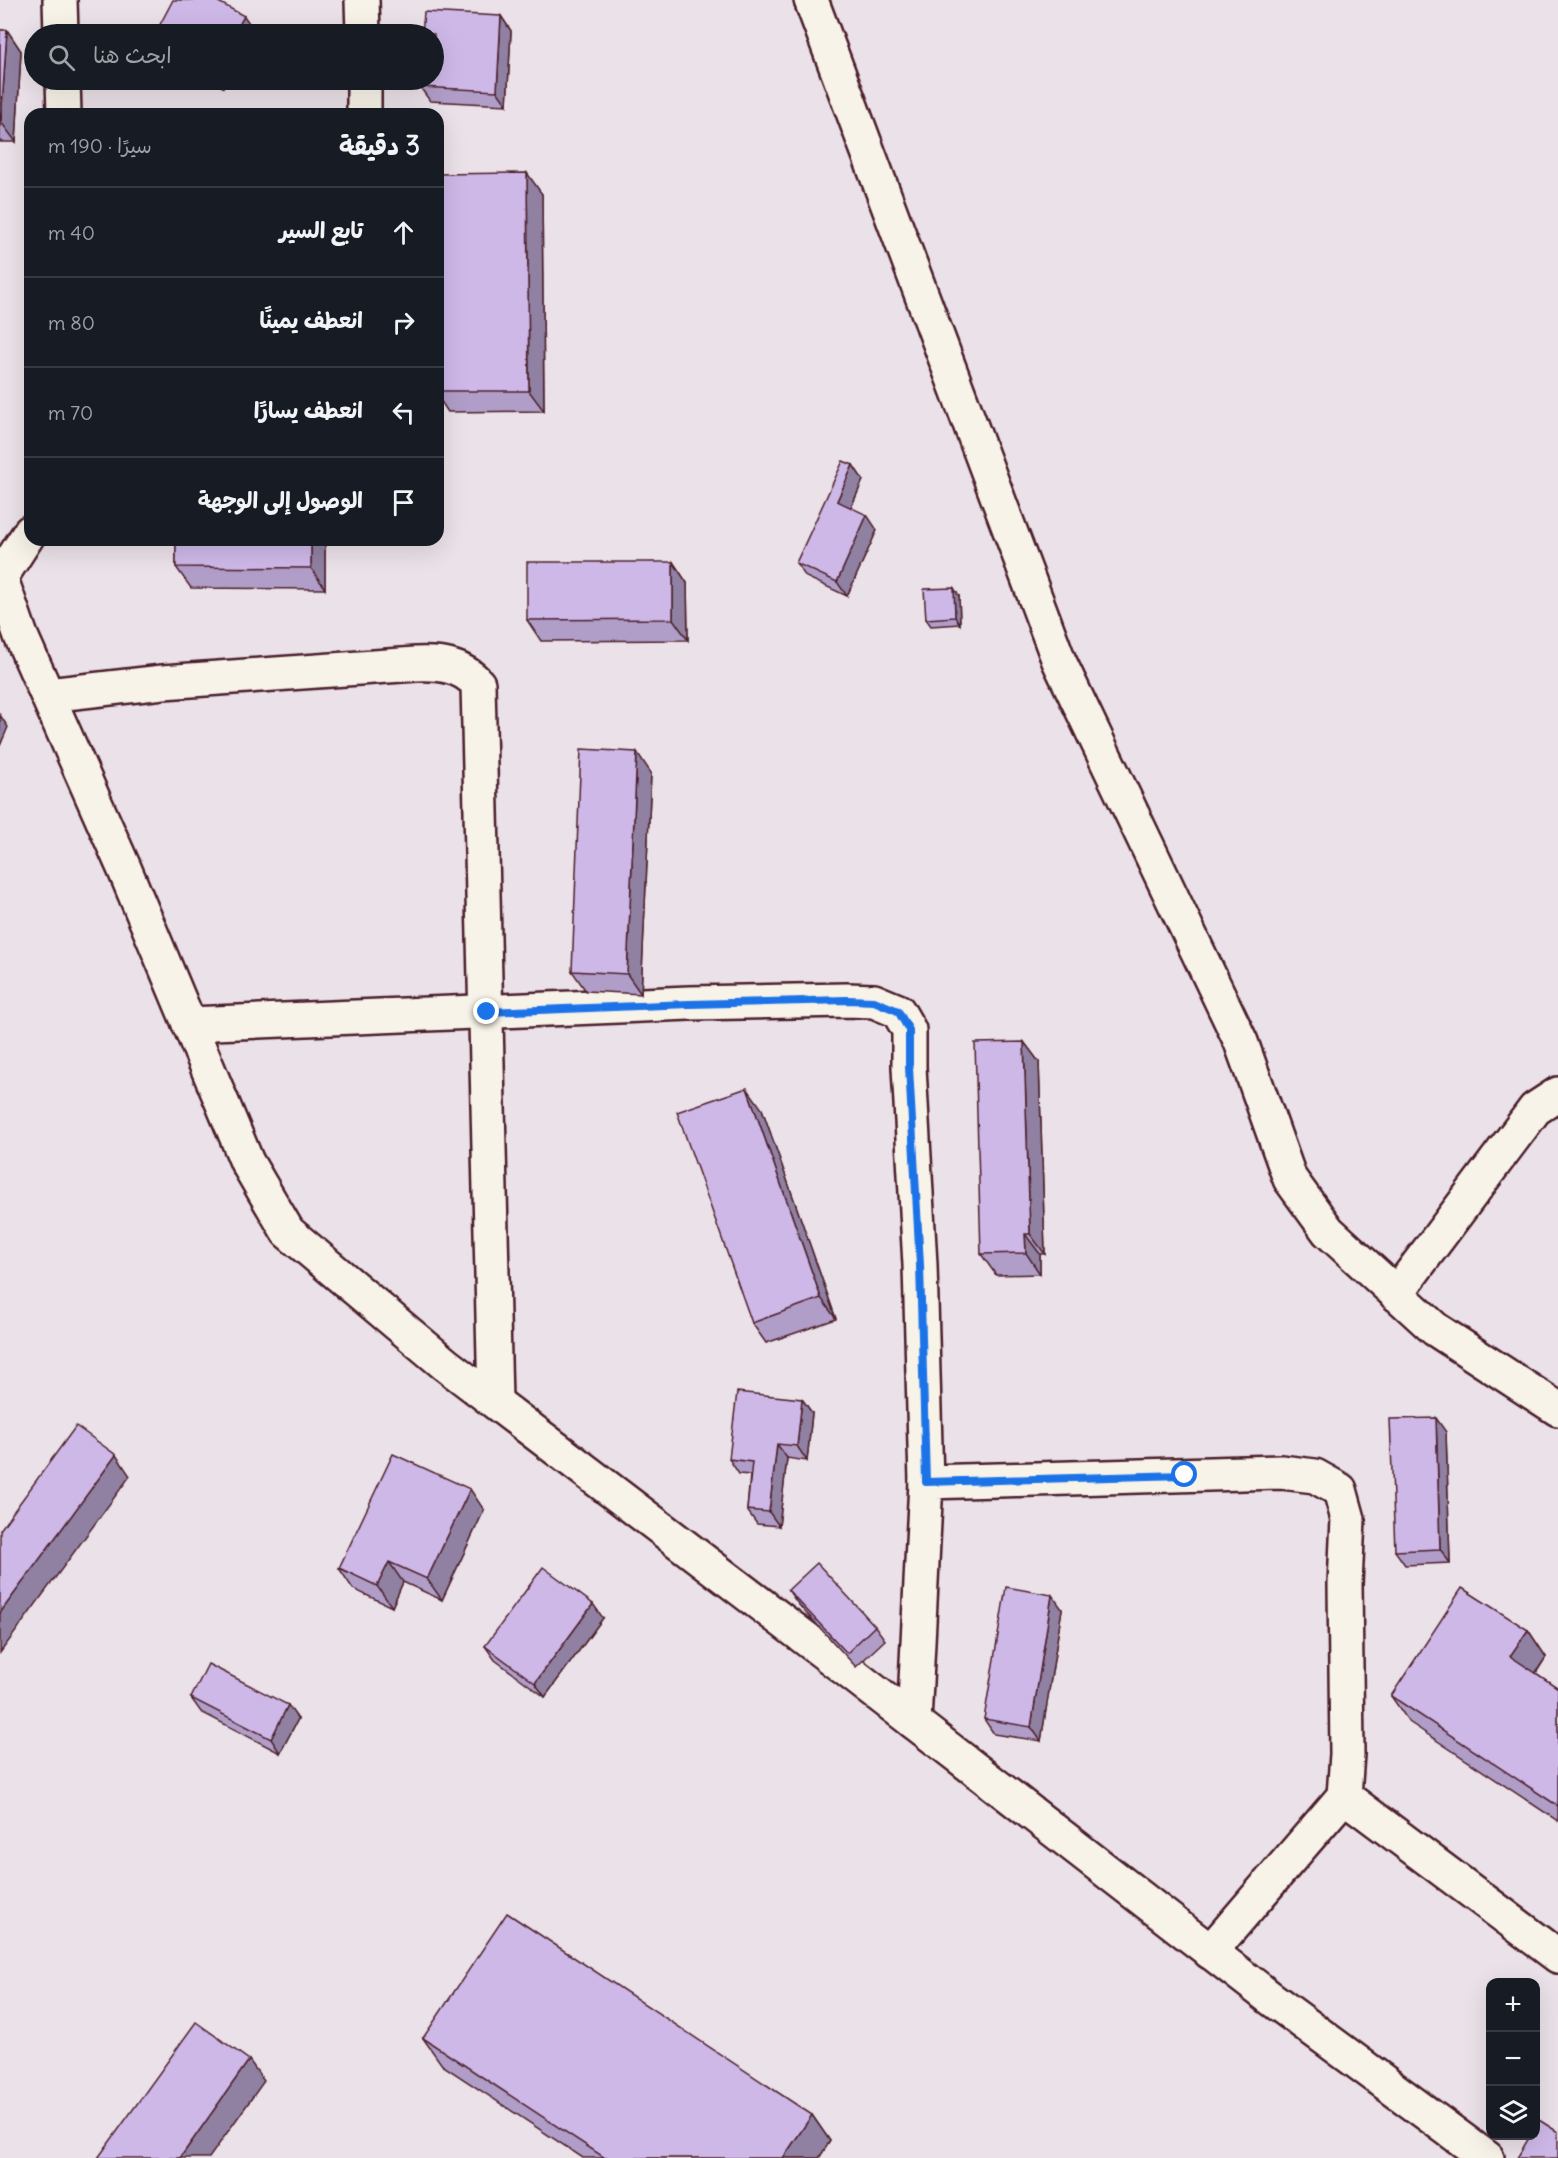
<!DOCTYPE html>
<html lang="ar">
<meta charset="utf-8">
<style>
body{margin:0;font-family:Delius,"Playpen Sans Arabic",sans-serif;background:#242831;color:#f1f3f6;direction:rtl}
.controls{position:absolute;right:18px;bottom:18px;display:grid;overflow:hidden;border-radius:12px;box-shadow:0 6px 24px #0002}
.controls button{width:54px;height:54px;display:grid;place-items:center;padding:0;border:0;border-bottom:2px solid #363941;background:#171b24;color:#f1f3f6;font:30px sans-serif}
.stop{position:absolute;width:18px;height:18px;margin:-14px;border:4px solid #1a73e8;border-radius:50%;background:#fff}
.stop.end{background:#1a73e8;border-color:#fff;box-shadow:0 2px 6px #0008}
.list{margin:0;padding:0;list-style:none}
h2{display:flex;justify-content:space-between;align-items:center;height:78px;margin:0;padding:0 24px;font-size:26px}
h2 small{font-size:20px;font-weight:400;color:#9ea1a6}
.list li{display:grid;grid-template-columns:39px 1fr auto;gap:18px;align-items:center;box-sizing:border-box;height:90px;padding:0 24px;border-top:2px solid #363941}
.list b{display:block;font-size:22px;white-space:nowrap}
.list em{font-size:20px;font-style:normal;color:#9ea1a6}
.icon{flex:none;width:33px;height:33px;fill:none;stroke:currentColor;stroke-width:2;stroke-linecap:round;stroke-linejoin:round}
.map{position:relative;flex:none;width:1558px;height:2158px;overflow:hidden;direction:ltr}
.search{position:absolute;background:#171b24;box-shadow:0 6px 24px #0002;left:24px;top:24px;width:420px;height:66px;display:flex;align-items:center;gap:15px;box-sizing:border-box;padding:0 21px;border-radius:33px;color:#9ea1a6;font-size:22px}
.panel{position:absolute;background:#171b24;box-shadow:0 6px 24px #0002;left:24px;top:108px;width:420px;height:438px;border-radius:18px;direction:rtl}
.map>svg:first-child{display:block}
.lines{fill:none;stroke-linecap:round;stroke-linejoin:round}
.minor-casing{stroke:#4a1f2b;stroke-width:38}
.secondary-casing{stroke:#4a1f2b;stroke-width:38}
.minor{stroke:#f7f3e8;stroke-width:33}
.secondary{stroke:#f7f3e8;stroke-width:33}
.wall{fill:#b19ec8;stroke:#4a1f2b;stroke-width:1.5}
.shaded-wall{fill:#9081a2;stroke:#4a1f2b;stroke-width:1.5}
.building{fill:#ceb8e8;stroke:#4a1f2b;stroke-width:1.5}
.route{stroke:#1a73e8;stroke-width:8}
</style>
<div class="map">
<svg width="1558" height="2158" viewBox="0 0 1558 2158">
<rect width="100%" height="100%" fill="#ebe1e8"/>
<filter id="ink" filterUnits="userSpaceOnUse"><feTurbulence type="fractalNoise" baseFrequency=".0167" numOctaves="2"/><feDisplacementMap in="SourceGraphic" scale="12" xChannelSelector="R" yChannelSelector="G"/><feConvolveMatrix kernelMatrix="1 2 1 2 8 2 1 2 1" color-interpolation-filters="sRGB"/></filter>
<g filter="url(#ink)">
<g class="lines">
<defs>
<g id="minor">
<path d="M60,0l1,34"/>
<path d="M362,0l1,34"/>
<path d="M63,80l1,34"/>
<path d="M364,80v34"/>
<path d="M0,576l21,60 103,232 123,294 41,70 157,132 402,306 422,327 218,161"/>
<path d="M1,577l29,-45"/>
<path d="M48,695l115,-13 253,-18c23,-1 46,1 62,20l17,717"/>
<path d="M189,1024l500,-21 158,-3 27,1 24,10 11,19v37l11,198 6,217"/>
<path d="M1396,1294l139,-185 23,-15"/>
<path d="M914,1722l12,-240 355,-10 34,4 25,14 8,29 -3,65 2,170 -3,42"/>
<path d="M1210,1952l134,-156 214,160"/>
</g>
<path id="secondary" d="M811,0l248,661 182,381 49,137 38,52 107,98 123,80"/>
</defs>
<use href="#minor" class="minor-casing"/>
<use href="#secondary" class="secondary-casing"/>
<use href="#minor" class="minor"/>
<use href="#secondary" class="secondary"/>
</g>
<g class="wall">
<path d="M501,16l10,15 -4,74 -77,-4 -10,-14z"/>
<path d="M0,30h7l14,21 -5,91h-16z"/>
<path d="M209,80h18l-4,7z"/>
<path d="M438,174l104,20 2,217 -96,1 -10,-15z"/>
<path d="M853,465l10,15 -12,28 26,22 -30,66 -41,-19 -10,-14z"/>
<path d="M176,540h149v49l-134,-1 -15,-21z"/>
<path d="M673,562l14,21 1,57 -147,1 -14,-21z"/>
<path d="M959,596l1,28 -29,2 -5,-7z"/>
<path d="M651,773l-10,221 -55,-3 -14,-20z"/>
<path d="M1024,1042l15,20 6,192h-5v20l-44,1 -15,-21z"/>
<path d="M762,1109l74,210 -70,24 -14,-20z"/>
<path d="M802,1399l10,14 -5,48 -20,-3 -8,68 -22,-2 -10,-14 3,-35 -11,-1 -10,-15z"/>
<path d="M1446,1432l4,131 -45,2 -10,-14z"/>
<path d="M484,1510l-42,90 -39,-18 -11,25 -39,-18 -14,-21z"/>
<path d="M788,1590l87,36 10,14 -29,27 -58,-63z"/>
<path d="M1062,1609l-21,132 -47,-7 -10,-15z"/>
<path d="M603,1618l-58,79 -50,-37 -10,-14z"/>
<path d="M1528,1630l18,27 -10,16 22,15v133l-149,-99 -18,-26z"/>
<path d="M191,1698l107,21 -18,34 -79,-41z"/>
<path d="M423,2038l389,77 18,26 -11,17h-236l-141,-93z"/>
</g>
<g class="shaded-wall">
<path d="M244,16l10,14 -3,4h-17z"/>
<path d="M501,16l10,15 -4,74 -10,-14z"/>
<path d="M7,30l14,21 -5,91 -15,-20z"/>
<path d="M218,80h9l-4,7z"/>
<path d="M527,173l15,21 2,217 -15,-20z"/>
<path d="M853,465l10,15 -16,36 -10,-15z"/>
<path d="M867,515l10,15 -30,66 -10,-14z"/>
<path d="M311,540h14v49l-14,-21z"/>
<path d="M673,562l14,21 1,57 -15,-21z"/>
<path d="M954,588l5,8 1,28 -5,-7z"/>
<path d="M0,715l8,12 -8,19z"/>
<path d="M637,752l14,21 -10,221 -14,-20z"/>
<path d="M1024,1042l15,20 6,192 -15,-20z"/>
<path d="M747,1088l15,21 74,210 -15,-21z"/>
<path d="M1025,1234l15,20v20l-14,-21z"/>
<path d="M802,1399l10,14 -5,48 -10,-15z"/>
<path d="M1436,1418l10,14 4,131 -10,-14z"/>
<path d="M777,1444l10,14 -8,68 -10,-14z"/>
<path d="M116,1455l14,21 -130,177v-40z"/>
<path d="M470,1489l14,21 -42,90 -15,-21z"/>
<path d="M389,1562l14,20 -11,25 -15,-21z"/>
<path d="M1052,1595l10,14 -21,132 -10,-14z"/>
<path d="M593,1604l10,14 -58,79 -10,-14z"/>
<path d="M1528,1630l18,27 -17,26 -19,-27z"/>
<path d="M288,1705l10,14 -18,34 -9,-14z"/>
<path d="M249,2060l15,21 -55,77h-29z"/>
<path d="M812,2115l18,26 -11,17h-36z"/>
</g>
<g class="building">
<path d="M173,0h42l29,16 -10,18h-79z"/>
<path d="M424,12l77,4 -4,75 -77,-4v-7h14v-46h-12z"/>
<path d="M0,30h7l-6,92h-1z"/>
<path d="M527,173l2,218h-91v-217z"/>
<path d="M843,461l10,4 -16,36 30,14 -30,67 -41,-19z"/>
<path d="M176,540h135v28l-135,-1z"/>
<path d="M527,562h146v57l-146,1z"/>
<path d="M954,588l1,29 -29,2 -2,-30z"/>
<path d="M581,749l56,3 -10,222 -55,-3z"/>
<path d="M1024,1042l6,192h-5l1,19 -45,1 -6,-211z"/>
<path d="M747,1088l74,210 -69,25 -75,-211z"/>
<path d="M737,1392l65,7 -5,47 -20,-2 -8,68 -22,-2 5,-48 -23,-3z"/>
<path d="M1436,1418l4,131 -45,2 -5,-132z"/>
<path d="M76,1426l40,29 -116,158v-83z"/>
<path d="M393,1454l77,35 -43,90 -38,-17 -12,24 -38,-18z"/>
<path d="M817,1563l58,63 -28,27 -59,-63z"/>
<path d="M543,1567l50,37 -58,79 -50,-37z"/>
<path d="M1006,1587l46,8 -21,132 -47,-8z"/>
<path d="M1462,1588l66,42 -18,26 48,32v118l-167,-110z"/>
<path d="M208,1664l80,41 -17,34 -80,-41z"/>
<path d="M507,1913l305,202 -29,43h-178l-182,-120z"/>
<path d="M196,2022l53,38 -69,98h-82z"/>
<path d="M1539,2120l19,12v26h-41l13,-22h6v-10z"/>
</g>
</g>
<g class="lines" filter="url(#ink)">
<path class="route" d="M487,1012l202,-8 158,-4 27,1 24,10 11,19v37l11,198 6,217 259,-7"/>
</g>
</svg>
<div class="controls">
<button>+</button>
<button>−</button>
<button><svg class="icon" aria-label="layers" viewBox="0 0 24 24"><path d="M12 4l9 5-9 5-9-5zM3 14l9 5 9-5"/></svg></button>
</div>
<div class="stop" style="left:1185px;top:1475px"></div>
<div class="stop end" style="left:487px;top:1012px"></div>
<div class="search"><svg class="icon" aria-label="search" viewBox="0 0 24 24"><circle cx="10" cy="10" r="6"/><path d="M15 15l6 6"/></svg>ابحث هنا</div>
<section class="panel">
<h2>3 دقيقة<small>سيرًا · 190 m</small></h2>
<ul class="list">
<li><svg class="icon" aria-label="ahead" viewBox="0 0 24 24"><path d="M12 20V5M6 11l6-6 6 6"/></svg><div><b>تابع السير</b></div><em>40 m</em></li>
<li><svg class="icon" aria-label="right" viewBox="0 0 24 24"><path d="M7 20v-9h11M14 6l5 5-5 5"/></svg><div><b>انعطف يمينًا</b></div><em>80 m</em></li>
<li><svg class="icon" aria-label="left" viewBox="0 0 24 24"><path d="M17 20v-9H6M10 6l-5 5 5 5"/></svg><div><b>انعطف يسارًا</b></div><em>70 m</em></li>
<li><svg class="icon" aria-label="arrive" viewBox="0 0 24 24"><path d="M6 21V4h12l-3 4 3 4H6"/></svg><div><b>الوصول إلى الوجهة</b></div></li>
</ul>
</section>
</div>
